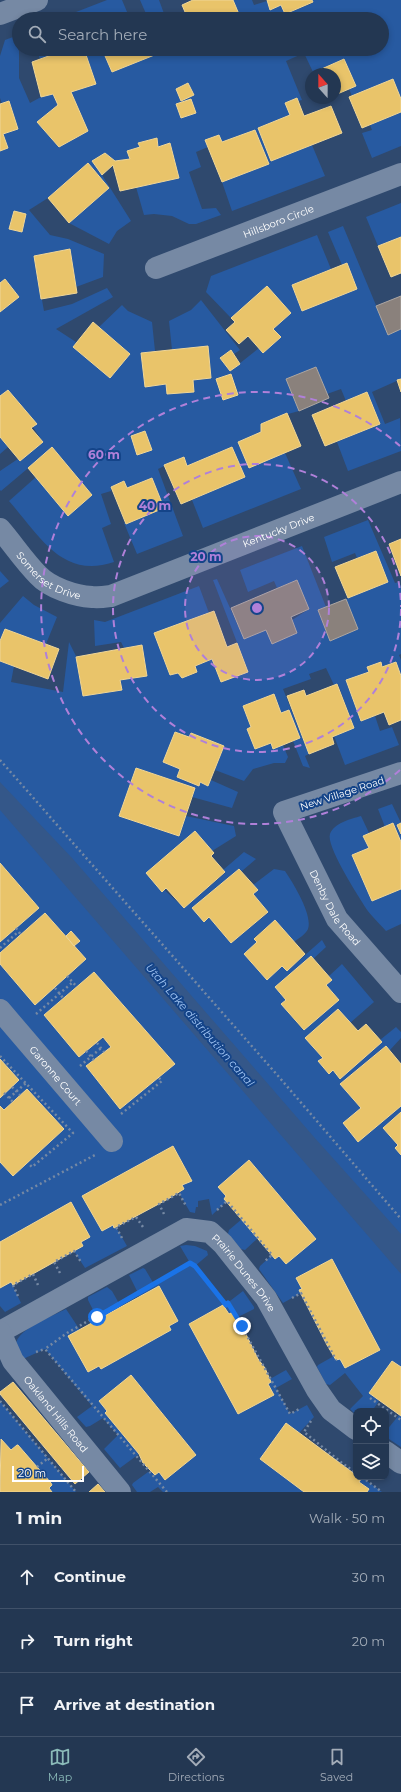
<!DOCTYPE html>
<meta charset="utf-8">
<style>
body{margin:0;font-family:Montserrat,sans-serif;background:#2b3f59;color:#f1f3f6}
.controls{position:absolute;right:12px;bottom:12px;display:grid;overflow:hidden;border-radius:8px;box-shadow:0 2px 6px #0003}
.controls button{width:36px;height:36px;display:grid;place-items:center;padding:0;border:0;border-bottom:1px solid #405169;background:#233752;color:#f1f3f6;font:20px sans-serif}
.compass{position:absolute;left:305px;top:68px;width:36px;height:36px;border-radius:50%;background:#233752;box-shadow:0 2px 6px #0003;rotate:339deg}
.scale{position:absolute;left:12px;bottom:10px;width:72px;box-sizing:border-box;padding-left:4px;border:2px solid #fff;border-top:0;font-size:11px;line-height:14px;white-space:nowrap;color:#fff;-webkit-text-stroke:3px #144489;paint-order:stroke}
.stop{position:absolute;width:12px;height:12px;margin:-9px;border:3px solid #1a73e8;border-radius:50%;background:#fff}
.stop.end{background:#1a73e8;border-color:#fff;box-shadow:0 1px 4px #0008}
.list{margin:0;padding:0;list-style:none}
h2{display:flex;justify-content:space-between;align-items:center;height:52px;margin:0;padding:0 16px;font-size:17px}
h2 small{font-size:13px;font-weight:400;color:#a3acb8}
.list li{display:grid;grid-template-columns:26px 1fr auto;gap:12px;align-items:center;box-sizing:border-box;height:64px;padding:0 16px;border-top:1px solid #405169}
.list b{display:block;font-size:15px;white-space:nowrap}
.list em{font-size:13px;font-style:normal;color:#a3acb8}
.icon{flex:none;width:22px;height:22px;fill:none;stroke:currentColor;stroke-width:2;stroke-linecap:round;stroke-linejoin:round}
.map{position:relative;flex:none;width:401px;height:1492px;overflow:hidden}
.search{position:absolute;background:#233752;box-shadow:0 2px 6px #0003;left:12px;right:12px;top:12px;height:44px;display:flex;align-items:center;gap:10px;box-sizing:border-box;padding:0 14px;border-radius:22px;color:#a3acb8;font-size:15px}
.sheet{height:244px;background:#233752}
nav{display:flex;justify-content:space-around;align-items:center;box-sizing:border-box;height:56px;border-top:1px solid #405169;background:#233752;font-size:11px;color:#a3acb8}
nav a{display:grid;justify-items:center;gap:2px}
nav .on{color:#8bbbb9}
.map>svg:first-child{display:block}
.green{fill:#275aa1;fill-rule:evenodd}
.water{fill:#345789}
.homes{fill:#e9c46a;stroke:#f0d697}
.industry{fill:#8a817c;stroke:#ada7a3}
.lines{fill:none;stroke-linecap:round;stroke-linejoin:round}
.path{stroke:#7689a4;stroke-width:2.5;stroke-dasharray:2 3;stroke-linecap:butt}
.street{stroke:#7689a4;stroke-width:22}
.route{stroke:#1a73e8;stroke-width:5}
.ring{fill:none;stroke:#b080d9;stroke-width:2;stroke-dasharray:7 5}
.labels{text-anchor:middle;stroke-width:4;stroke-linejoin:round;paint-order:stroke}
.street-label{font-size:10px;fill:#fff;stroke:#144489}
.water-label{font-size:11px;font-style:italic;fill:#a6c9f7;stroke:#144489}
.centre{fill:#b080d9;stroke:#144489;stroke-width:2}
.ring-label{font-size:12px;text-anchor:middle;font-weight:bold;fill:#b080d9;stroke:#144489;stroke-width:4;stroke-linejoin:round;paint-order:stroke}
</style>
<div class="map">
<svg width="401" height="1492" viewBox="0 0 401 1492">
<rect width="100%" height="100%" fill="#2f496e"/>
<g class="green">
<path d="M107,0h15l8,19h-72z"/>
<path d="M140,0h19l7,19h-13l-2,-4 -4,1z"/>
<path d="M233,0h19l2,5 13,-4 3,8 11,-4 4,9 28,-11 -1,-3h89v99l-8,-19 -41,16 -3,-7 7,-4 -12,-26 -31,13 -9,-19 -18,8 16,39 -4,1 -1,-3 -12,5 5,12 -32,13 13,33 41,-16 13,31 -93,35 -10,-29 46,-18 -13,-34 -33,12 -4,-7 -13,5 3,7 -12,5 5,15 -12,5 13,37 14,-1 5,7 -25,9h-7l-17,-8 -18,-2 -10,1 -8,-28 42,-9 -8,-34 -12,3 -2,-9 -18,5 2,4 -13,4 3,8 -15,2 -13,14 29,46 -14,10 -8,13 -40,-21 40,-35 -21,-25 -40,35 -19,12 21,25 18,4 36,15 -1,23 -27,10 -6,-37 -36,6 10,55 28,-7 35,-16 6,9 -57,32 20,13 -3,5 37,30 20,-23 -31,-27 23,-22 6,6 24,11 3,29 -14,2 4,33 21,-2 1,10 27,-2 -1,-12 18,-3 -3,-31 -36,4 -3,-29 22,-11 10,-10 39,50 -6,4 -3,-4 -11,7 10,14 29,-23 4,5 18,-16 -8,-8 18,-16 -24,-27 -36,32 -25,-26 5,-16 106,-41 14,34 -39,16 10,25 55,-21 -10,-26 -5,2 -14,-33 15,-6 45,108 13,-5v50l-29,13 13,32 15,-6 1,33 -53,20 -11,-29 43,-18 -13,-32 -21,9 -5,-12 -14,5 -11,-27 -30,12 13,32 -11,3 -1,-1 -26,11v8l24,21 16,36 -98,39 -11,-28 52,-23 -12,-30 -45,19 -4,-9 -25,12 25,67 -46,18 -13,-31 40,-15 -12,-30 -25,10 -3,-7 -13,6v4l-10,3 10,30 -9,4 12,34c-52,18 -75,-27 -105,-61l27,-24 32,38 24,-20 -40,-47 -51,43 -1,-1v-19l43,-29 -35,-52 -8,6v-245l8,-3 -5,-14 15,-6 -9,-26 -7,2 -2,-6v-42l5,-16 8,-3 6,14v27l11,25 11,-6 12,-3 5,11 -21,17 22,25 29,-16 -17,-39 25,-8 -12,-35h18l10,23 54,-23h216v-30h-141z"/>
<path d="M36,49h32l-28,10z"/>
<path d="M401,112v34l-29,12 -10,-25 10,-3 -2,-5z"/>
<path d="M401,203v34l-23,9 -12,-29z"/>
<path d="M0,437l8,10 -8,7z"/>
<path d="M368,520l27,63 4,-1 2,5v67l-2,1 2,5v16l-5,-14 -13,5 -2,-5 -14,5 2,5 -22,8 15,40 13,-4 5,15 12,-4 7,18 -54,20 -11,-29 20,-8 -16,-44 -4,1 -8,-17 -17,6 2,5 -28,10 26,65 -4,2 5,12 -7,-2 -10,-25 6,-3 -18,-25 -8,-19 -30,12 8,21 -4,2 8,20 16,-6 2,6 10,-4 5,12 -3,6h-11l-21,6 -9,12 -29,-11 9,-24 -33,-13 -2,4 -13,-5 -12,30 16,7 -3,8 21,8 2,-3 8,4 3,-6 27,12 -6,16 -40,-11 3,-9 -59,-20 -17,48 59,20 8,-20 48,10 2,10 -24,15 -17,-20 -49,42 38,35 41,-35 -2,-3 21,-18 12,7 -14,12 -3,-2 -46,39 16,9 22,26 37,-30 -15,-19 4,-4 -4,-5 21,-16 11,2c8,12 28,44 23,58 -2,5 -9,9 -14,13l-19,-22 -21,18 3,4 -13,12 23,26 15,-14 5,5 35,-31 4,7 -13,12 -2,-3 -36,31 11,13 -5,4 22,26 36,-30 -13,-15 6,-5 -3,-4 13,-12 32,38 -24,21 -45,15 18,20 -4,3 10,12 4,-3 7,8 42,-36 -2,-2 16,-13 5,5v6l-11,12 -4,-4 -46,38 21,24 -3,34 43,-36v6l-18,16 15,17 -3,3 6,7v212l-32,26 10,8 -7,10h-16v4l-6,-6 13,-13 -18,-23 -15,12 -4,-1 -9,-17 1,-2 16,-9 2,4 4,-1 6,9 34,-18 -48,-91 -35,18 5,12 -3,1 2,3 -18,10 -24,-34 1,-3 12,-11 3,4 4,-3 7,8 30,-25 -67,-78 -31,26 8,9 -2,3 3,2 -15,14 -3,-16 -11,2v6h-2l-1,6 -5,-1 -11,-19 5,-4 -2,-4 10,-5 -19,-34 -91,50 20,35 11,-6 1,3 2,-1 11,19 -42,22 -11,-17 9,-5 -2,-4 9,-5 -19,-34 -71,39v-80l13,14 51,-47 -37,-40 -23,21 -4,-4v-8l19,-18 -19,-21v-95l35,40 51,-45 -41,-46 -45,40v-11l39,-34 -39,-45v-202l14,5 -3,16 52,10 6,-50 7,14 7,40 39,-6 -2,-10 27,-4 -5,-31 -18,3 -3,-6 -26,4 -1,-26 11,2 94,-36 10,27 -54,20 15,42 8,-2 4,5 15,-5 -2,-7 17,-7 9,23 27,-11 -35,-91 4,-1 27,60 22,-9 6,14 25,-11 -5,-13 17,-11 -12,-29 -20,8 -3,-7 -26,11 -8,-22 62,-24 24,61 -8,4 12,30 28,-12 -12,-30 42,-17 -12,-31 -19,7 -2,-5 -23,9 -8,-25zM94,972l81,92 -55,45 -34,-43 25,-19 -8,-9 -24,19 -35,-42z"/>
<path d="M0,571l9,10 -9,7z"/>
<path d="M23,596l11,9 23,12 -11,27 -41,-15 -5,12v-18z"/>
<path d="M392,804l9,19 -4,2 4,9v8l-16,-15 -7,-18z"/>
<path d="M361,816l8,17 -6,3 6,12 -17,7 20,46 29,-12v35l-15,7c-8,-9 -18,-18 -24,-29 -7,-11 -36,-57 -32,-68 4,-11 21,-15 31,-18z"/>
<path d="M242,1219l16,19 -13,12 -4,-1 -13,-15 1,-4z"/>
<path d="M186,1245l9,1 12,5 1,4 -13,11 31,38 17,-13 11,16v2l-18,9 -3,-6 -4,2 -6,-9 -34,19 49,90 36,-19 -6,-11 3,-2 -1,-3 16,-9 6,9 -16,9 14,26 17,-9 7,12 -15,16 -13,-9 -26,35 44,33h-141l-5,-5 -8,5h-13l-5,-7 1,-2 15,-11 7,2 4,-2 7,8 30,-25 -40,-50 -49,6 -2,2 34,41 -19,14 -16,-19 14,-14 -15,-17 -13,8 -4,1 -9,-10 15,-11 -47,-57 -22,10c-2,-4 -6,-10 -7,-14 -1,-15 39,-30 50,-36l14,21 8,42 11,-6 2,3 70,-39 -2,-4 9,-5 -38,-24 -11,-22 14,-7 2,1 9,15 36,-21 -10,-17z"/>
<path d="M11,1282l10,21 -16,9 -5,-6v-19z"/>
<path d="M107,1287l5,4 9,16 -23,13 -10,-20v-3z"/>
<path d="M0,1401l76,91h-24l-34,-47 -7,5 -10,-11 -1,1z"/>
<path d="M399,1415l2,1v31l-15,-10v-6z"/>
<path d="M358,1477h12l-3,4 15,11h-15l2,-3 -10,-7 2,-3z"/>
</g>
<path class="water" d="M0,782l73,77 241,278 87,97v40l-401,-464z"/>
<g class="homes">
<path d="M193,0h40l8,19h-53l-6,-14z"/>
<path d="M267,0h45l1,2 -28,12 -4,-9 -11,5z"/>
<path d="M151,15l2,4h-13l7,-3z"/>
<path d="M68,49h16l12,35 -25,8 17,39 -29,16 -22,-25 21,-17 -5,-11 -12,3 -9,-35z"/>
<path d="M102,49h64l1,1 -55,22z"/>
<path d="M344,59l12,27 -21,9v-21h-17l-1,-3z"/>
<path d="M393,79l8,20v13l-39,16 -13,-31z"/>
<path d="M188,83l6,12 -13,6 -5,-12z"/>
<path d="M297,98l7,18 27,-10 11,27 -71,28 -13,-33 32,-13 -5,-12z"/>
<path d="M191,99l5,14 -15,5 -5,-14z"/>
<path d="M9,101l9,28 -15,5 5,14 -8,3v-47z"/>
<path d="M255,130l14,34 -47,18 -17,-42 14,-5 3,7z"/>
<path d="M157,138l1,9 12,-4 9,35 -59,13 -7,-26 -11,10 -10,-14 13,-8 10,8 15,-2 -3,-8 13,-4 -2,-4z"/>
<path d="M88,163l21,25 -40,35 -21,-25z"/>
<path d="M14,211l12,3 -4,18 -13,-3z"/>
<path d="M401,237v36l-10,4 -13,-31z"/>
<path d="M70,249l7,44 -36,6 -7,-43z"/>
<path d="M347,263l10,26 -55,22 -10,-26z"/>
<path d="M5,279l14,18 -19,15v-29z"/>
<path d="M267,286l24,27 -18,16 8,8 -18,16 -15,-17 -9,8 -13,-14 9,-8 -4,-4z"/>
<path d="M93,322l37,32 -20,24 -37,-31z"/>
<path d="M208,346l3,32 -18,2 1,12 -27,2 -1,-10 -21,3 -4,-34z"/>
<path d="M231,350l9,14 -10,7 -10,-13z"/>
<path d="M231,374l7,21 -15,5 -7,-21z"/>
<path d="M401,379v13l-4,-12z"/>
<path d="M8,390l29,34 -6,4 12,14 -23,19 -20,-24v-41z"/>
<path d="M367,392l13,32 -55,22 -13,-31z"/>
<path d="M287,413l14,33 -52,22 -11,-26 23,-10v-8z"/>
<path d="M145,431l7,19 -15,5 -6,-19z"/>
<path d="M52,447l40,48 -24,21 -40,-48z"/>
<path d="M232,447l13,30 -64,27 -17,-39 20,-8 3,9z"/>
<path d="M152,478l12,30 -38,16 -15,-37 13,-6 3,7z"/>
<path d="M401,539v37l-12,-32z"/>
<path d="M376,551l12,31 -40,16 -13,-31z"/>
<path d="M214,611l13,36 10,-4 11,29 -27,10 -9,-23 -17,7 2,6 -15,6 -4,-5 -8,2 -16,-42z"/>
<path d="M5,629l54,20 -11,30 -48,-18v-20z"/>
<path d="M142,645l5,31 -27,4 2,10 -39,6 -7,-39z"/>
<path d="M381,662l1,5 14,-5 5,14v44l-12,5 -5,-13 -23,9 -15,-41 23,-8 -2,-5z"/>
<path d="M337,684l17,44 -22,9 2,7 -25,10 -22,-58 17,-6 2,6z"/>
<path d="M274,694l7,19 8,-3 11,28 -27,11 -2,-6 -16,6 -8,-20 4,-2 -8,-21z"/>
<path d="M175,732l14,5 2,-4 33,13 -16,40 -8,-4 -1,4 -22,-9 3,-8 -17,-7z"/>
<path d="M136,768l59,20 -16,48 -60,-20z"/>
<path d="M393,823l8,19v47l-29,12 -20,-46 17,-7 -6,-12z"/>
<path d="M401,823v11l-4,-9z"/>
<path d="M195,831l19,22 -3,3 14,16 -41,36 -18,-20 -4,4 -16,-19z"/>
<path d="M0,863l39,45 -39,34z"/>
<path d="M239,869l19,21 -5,4 15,18 -37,31 -22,-26 -5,5 -12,-14z"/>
<path d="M45,913l41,46 -51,46 -35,-41v-11z"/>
<path d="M275,920l30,34 -18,17 -5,-5 -15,14 -23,-26 13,-12 -3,-3z"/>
<path d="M71,931l9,10 -6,5 -8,-10z"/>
<path d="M311,956l21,24 -6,5 13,15 -35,30 -23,-26 5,-4 -11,-13z"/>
<path d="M94,972l81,92 -55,45 -34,-43 25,-19 -8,-10 -24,20 -35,-42z"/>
<path d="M338,1009l20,22 8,-7 16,18 -42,37 -7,-9 -4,4 -11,-13 5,-3 -18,-20z"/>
<path d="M386,1046l15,18v42l-43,36 -15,-19 18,-15 -21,-24z"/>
<path d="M0,1059l19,21 -19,18z"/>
<path d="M27,1089l37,40 -51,47 -13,-14v-56l4,4z"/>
<path d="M401,1112v43l-6,-7 3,-3 -15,-17z"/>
<path d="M173,1146l19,35 -10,4 2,4 -16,10 -54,29 -1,-3 -11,6 -20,-35z"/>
<path d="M249,1160l67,79 -30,25 -7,-8 -4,3 -51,-60 2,-3 -8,-9z"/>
<path d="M71,1202l19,35 -9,5 2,4 -70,39 -2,-3 -11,6v-46z"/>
<path d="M332,1259l48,91 -35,18 -5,-9 -4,1 -9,-15 -28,-55 3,-1 -6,-11z"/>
<path d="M159,1286l19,35 -9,5 2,4 -70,39 -2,-3 -11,6 -20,-36z"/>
<path d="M223,1305l6,9 4,-2 9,14 16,33 7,9 6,14 -3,2 6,11 -36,19 -49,-90z"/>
<path d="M392,1361l9,6v49l-32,-23z"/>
<path d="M131,1375l65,80 -31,25 -6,-8 -4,3 -12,-12 -4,-9 -34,-41 2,-2 -8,-10z"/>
<path d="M13,1382l76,90 -14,12 -75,-90v-2z"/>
<path d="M286,1423l70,52v2l5,2 -2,3 10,7 -2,3h-63l-44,-33z"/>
<path d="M1,1439l10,11 6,-5h1l33,38 1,2 -3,3 3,4h-52z"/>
<path d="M98,1484l7,8h-16z"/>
</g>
<g class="industry">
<path d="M401,296v33l-13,6 -12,-29z"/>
<path d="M316,367l13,31 -30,13 -13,-32z"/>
<path d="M297,580l12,29 -18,8 6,16 -25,11 -6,-14 -22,9 -13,-31z"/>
<path d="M346,599l12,30 -28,12 -12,-31z"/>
</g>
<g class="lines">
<g class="path">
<path d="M0,760l279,317 122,142"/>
<path d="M16,928l5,7"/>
<path d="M0,948l18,-16"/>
<path d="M67,976l10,11"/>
<path d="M55,988l8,10"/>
<path d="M36,1014l37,-32"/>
<path d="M97,1043l7,9"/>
<path d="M86,1051l8,9"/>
<path d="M0,1056l73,77 -41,34 -4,-4"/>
<path d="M80,1066l21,-18"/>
<path d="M12,1087l8,8"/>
<path d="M4,1093l9,9"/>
<path d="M9,1098l17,-15"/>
<path d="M121,1114l41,-33 -3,-3"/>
<path d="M0,1205l95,-50"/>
<path d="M217,1210l10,-9 45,54 -7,6"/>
<path d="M164,1214l-5,-10 20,-11 7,13"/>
<path d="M122,1238l-6,-11 20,-10 7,10"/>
<path d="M60,1273l-6,-11 20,-11 7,11"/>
<path d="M18,1296l-5,-11 20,-11 5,11"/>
<path d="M292,1298l9,-5 35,67"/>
<path d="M36,1352l9,-3"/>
<path d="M370,1398l31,22"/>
<path d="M0,1401l76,91"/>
<path d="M311,1421l-7,11 38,31 14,10"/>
<path d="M37,1467l11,-9"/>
<path d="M362,1477l20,15"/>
<path d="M167,1492l-122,-143 22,-16 123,-70 5,3 31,39 2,-2 3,4 59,107 11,-6"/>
</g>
<g class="street">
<path d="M0,14l37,-14"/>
<path id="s1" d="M156,268l245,-94"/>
<path id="s2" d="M0,529c13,15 24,32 38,46 12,13 37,21 54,22 6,1 12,0 19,-1l290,-114"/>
<path id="s3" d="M401,773l-117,39 53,107 64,73"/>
<path id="s4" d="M0,1010l112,131"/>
<path id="s5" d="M0,1332l186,-103 24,3 13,12 43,54 51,92 14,20 25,19"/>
<path id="s6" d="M0,1332l13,29 107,131"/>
<path d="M386,1452l15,11"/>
</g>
</g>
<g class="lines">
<path class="route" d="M97,1317l93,-54 5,3 31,39 2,-2 14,23"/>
</g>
<circle cx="257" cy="608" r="72" fill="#b080d9" fill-opacity=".12"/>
<g class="ring">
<circle cx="257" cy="608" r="72"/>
<path d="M401 609A144 144 0 1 1 401 607"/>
<path d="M400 770A216 216 0 1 1 400 446"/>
</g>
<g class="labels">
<g class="street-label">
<text dy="4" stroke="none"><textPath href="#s1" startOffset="131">Hillsboro Circle</textPath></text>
<text dy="4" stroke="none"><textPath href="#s2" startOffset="318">Kentucky Drive</textPath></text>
<text dy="4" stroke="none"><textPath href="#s2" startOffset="69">Somerset Drive</textPath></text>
<text transform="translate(342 793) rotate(-18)" y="4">New Village Road</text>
<text dy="4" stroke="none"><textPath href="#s3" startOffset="232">Denby Dale Road</textPath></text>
<text dy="4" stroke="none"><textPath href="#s4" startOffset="86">Garonne Court</textPath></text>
<text dy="4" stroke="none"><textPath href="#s5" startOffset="290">Prairie Dunes Drive</textPath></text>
<text dy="4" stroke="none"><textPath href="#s6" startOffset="100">Oakland Hills Road</textPath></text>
</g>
<g class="water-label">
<text transform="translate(200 1025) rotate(49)" y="4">Utah Lake distribution canal</text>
</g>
</g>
<circle cx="257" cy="608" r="6" class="centre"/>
<g class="ring-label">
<text x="104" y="459">60 m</text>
<text x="155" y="510">40 m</text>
<text x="206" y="561">20 m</text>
</g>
</svg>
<div class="controls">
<button><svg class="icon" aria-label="locate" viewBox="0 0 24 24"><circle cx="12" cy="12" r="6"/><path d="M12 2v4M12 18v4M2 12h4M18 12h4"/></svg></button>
<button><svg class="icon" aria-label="layers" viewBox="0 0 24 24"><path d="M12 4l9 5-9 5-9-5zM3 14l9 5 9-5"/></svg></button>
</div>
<svg class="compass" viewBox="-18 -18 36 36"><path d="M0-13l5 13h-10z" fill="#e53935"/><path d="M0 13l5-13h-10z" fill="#a3acb8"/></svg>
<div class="scale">20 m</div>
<div class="stop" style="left:97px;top:1317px"></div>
<div class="stop end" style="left:242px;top:1326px"></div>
<div class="search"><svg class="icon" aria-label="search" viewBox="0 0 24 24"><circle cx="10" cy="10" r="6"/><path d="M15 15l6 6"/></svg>Search here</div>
</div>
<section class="sheet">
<h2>1 min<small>Walk · 50 m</small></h2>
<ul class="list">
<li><svg class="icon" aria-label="ahead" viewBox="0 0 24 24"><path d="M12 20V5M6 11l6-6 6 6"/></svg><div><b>Continue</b></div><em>30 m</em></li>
<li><svg class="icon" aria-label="right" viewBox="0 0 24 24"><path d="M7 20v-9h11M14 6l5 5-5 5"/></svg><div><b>Turn right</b></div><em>20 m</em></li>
<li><svg class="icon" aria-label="arrive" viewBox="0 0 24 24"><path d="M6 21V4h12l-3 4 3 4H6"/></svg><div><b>Arrive at destination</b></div></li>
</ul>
</section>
<nav>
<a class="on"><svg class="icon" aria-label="map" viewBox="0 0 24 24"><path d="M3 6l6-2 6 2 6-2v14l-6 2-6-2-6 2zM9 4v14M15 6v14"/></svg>Map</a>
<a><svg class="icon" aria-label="directions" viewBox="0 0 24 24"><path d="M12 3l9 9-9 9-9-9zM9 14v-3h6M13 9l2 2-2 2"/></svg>Directions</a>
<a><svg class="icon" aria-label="saved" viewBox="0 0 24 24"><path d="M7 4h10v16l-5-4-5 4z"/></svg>Saved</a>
</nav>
